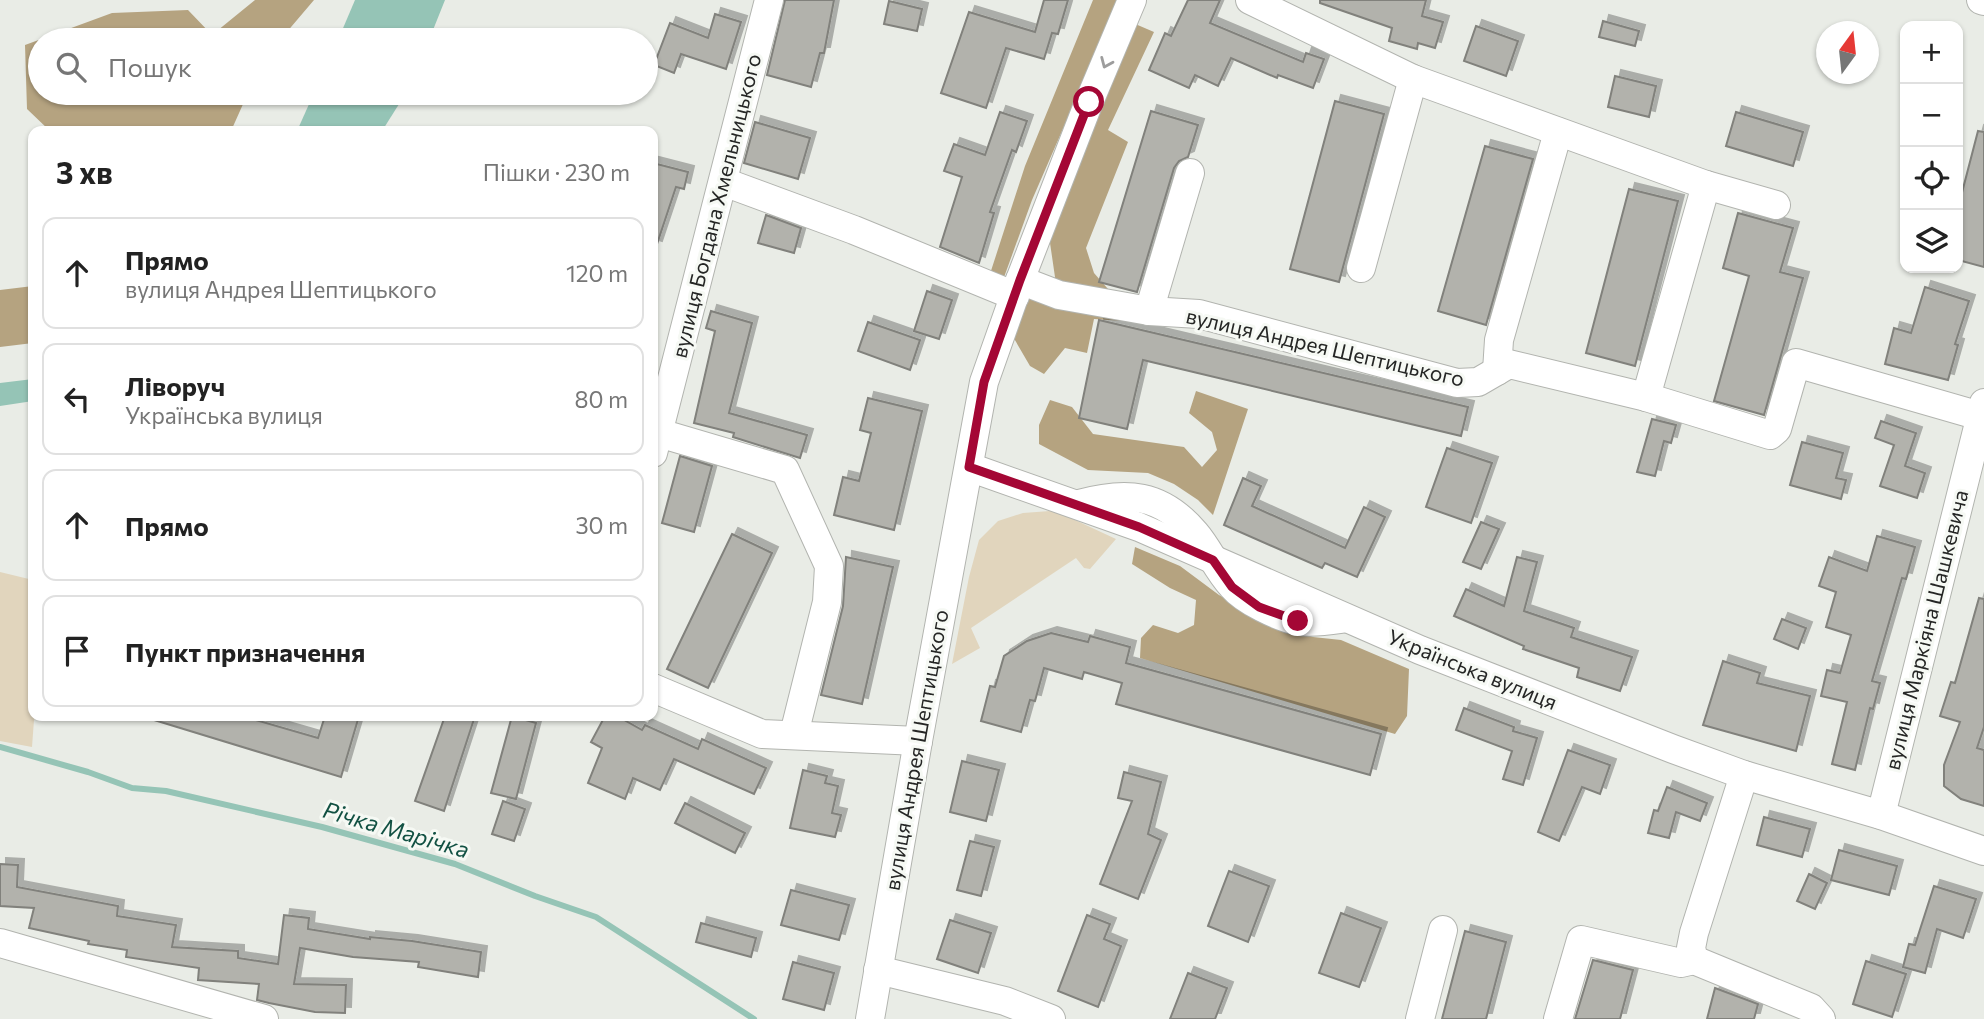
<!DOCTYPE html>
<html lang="uk">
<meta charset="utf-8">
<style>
body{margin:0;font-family:Commissioner,sans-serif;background:#f6f6f6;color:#222}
.controls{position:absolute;right:21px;top:21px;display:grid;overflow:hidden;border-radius:14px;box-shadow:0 2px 5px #0004}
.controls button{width:63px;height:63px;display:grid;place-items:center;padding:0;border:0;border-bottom:2px solid #e0e0e0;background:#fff;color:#222;font:35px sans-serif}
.compass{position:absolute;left:1816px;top:21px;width:63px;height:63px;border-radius:50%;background:#fff;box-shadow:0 2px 5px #0004;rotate:15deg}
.stop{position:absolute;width:21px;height:21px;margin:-16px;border:5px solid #a40735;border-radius:50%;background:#fff}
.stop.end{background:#a40735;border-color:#fff;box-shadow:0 2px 7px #0008}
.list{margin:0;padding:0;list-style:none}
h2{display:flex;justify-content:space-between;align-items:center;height:91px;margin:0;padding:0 28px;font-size:30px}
h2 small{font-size:23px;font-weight:400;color:#767676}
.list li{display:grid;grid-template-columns:46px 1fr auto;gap:21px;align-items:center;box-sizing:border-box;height:112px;margin:0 14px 14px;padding:0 14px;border:2px solid #e0e0e0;border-radius:14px}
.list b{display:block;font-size:26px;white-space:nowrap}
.list p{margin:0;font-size:23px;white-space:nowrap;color:#767676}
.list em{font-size:23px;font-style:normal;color:#767676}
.icon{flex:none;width:38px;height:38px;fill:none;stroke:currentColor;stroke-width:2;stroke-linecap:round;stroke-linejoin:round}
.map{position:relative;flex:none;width:1984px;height:1019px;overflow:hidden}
.search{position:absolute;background:#fff;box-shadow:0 2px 5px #0004;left:28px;top:28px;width:630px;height:77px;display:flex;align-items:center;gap:18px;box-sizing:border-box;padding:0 24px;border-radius:38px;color:#767676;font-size:26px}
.panel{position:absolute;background:#fff;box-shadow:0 2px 5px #0004;left:28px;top:126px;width:630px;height:595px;border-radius:14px}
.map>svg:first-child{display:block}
.green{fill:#e1d5bd}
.forest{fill:#b5a380}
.water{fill:#95c4b6}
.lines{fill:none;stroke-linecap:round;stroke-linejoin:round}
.stream{stroke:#95c4b6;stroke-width:6}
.building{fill:#b2b2ac;stroke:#81817c;stroke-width:2;filter:url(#shadow)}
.minor-casing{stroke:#b2b4af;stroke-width:30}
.minor{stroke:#fff;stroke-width:28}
.oneway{stroke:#9d9d9d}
.route{stroke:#a40735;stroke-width:9}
.labels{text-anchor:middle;stroke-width:6;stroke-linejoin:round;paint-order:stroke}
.street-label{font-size:21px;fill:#252625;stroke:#f6f9f4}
.water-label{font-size:23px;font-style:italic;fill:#125143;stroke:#f6f9f4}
</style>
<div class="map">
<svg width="1984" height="1019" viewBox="0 0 1984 1019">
<defs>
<filter id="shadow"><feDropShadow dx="6" dy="-6" stdDeviation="0" flood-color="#0004"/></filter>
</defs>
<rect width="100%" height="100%" fill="#e9ece6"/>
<g class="green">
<path d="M1050,511l12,3 54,25 -26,30 -6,-1 -8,-10 -105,70 9,20 -28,16 17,-87 10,-37 19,-19 25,-8z"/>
<path d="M0,572l33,8v136h3l-2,4 -2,27 -32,-6z"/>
</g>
<g class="forest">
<path d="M255,0h59l-34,40h-240v53h208l-17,38h-181l-23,-22 -2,-64 87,-32 76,-3 24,25z"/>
<path d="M1093,0h26l-87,200 -29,80 -14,-3 36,-111z"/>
<path d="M1133,23l21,9 -46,98 20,12 -42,106 8,25 21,24 9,24 -30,-2 -7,34 -22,-5 -21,26 -14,-8 -18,-31 13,-40 20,1 10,-19 -6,-41z"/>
<path d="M33,286v57l-33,4v-57z"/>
<path d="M1196,391l52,18 -35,106 -15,-15 -24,-16 -26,-11 -60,-3 -49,-26v-19l11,-25 22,7 21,27 91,13 18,20 15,-17 -5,-18 -23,-19z"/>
<path d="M1135,547l45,19 39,29 51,28 43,14 28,3 68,29 -2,47 -12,18 -255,-76 1,-20 12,-13 25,8 16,-8 2,-25 -26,-12 -38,-24z"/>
</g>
<g class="water">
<path d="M355,0h90l-16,40h-91z"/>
<path d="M314,93h92l-24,38h-85z"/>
<path d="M33,379v22l-33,5v-23z"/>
</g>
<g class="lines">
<path class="stream" d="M0,747l88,25 44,16 34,3 156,36 133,37 80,32 61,21 158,102"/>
</g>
<g class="building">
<path d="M785,0h49l-10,53h-4l-9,34 -44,-12z"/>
<path d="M1044,0h24l-10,34 -6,-1 -8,26 -38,-11 -20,60 -45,-15 28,-81 66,20z"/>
<path d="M1188,0h32l-10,23 93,39 3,-9 18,6 -11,29 -35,-13 -1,3 -46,-20 -13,28 -23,-11 -6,13 -40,-18 16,-37 6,3z"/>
<path d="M1320,0h106l-4,16 21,6 -8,26 -17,-5 -1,6 -28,-8 3,-13 -72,-25z"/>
<path d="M889,1l33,8 -5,22 -33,-7z"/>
<path d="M715,14l26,8 -15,47 -45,-15 -7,19 -20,-8 16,-42 38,15z"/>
<path d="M1603,21l36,10 -4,15 -36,-9z"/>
<path d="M1476,26l42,15 -12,35 -42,-15z"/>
<path d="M1615,76l41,10 -7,31 -41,-10z"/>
<path d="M1335,101l49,13 -45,168 -49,-13z"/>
<path d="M1151,111l47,14 -10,32 -9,4 -5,7 -37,124 -38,-10z"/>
<path d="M1000,112l27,9 -11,31 -4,-2 -22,62 4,1 -15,50 -39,-16 22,-70 -18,-6 10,-27 31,11z"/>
<path d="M1736,112l67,20 -10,34 -67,-20z"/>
<path d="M755,122l55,16 -12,41 -54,-16z"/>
<path d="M1978,131l6,1v135l-26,-7v-52z"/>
<path d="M1485,146l48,13 -47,166 -48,-14z"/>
<path d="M653,163l35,9 -4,17 -8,-2 -20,60 -3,-1z"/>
<path d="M1629,189l49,12 -43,165 -49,-13z"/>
<path d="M1738,213l55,15 -13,44 23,6 -39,137 -50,-14 35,-125 -26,-8z"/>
<path d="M766,215l35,13 -7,25 -36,-10z"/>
<path d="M1925,287l44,14 -14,43 3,1 -10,35 -63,-16 9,-36 17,5z"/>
<path d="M927,291l25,9 -13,39 -25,-8z"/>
<path d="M711,311l41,12 -23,90 78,22 -7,23 -67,-21 1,-4 -40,-10 21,-92 -9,-3z"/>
<path d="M1099,320l369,87 -7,29 -318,-76 -16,69 -48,-11z"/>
<path d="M868,322l52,18 -10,30 -52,-19z"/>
<path d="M868,398l54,13 -28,119 -60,-15 9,-38 16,4 12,-48 -11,-3z"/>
<path d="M1652,419l24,6 -5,18 -7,-2 -9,35 -18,-4z"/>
<path d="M1881,421l35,12 -11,33 20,7 -8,25 -37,-12 14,-41 -19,-7z"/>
<path d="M1802,442l41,11 -7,25 10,2 -5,19 -51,-14z"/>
<path d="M1447,448l45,15 -21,60 -45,-16z"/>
<path d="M680,456l32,10 -18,66 -32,-9z"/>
<path d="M1243,478l18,8 -9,20 93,42 19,-41 21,10 -28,60 -32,-14 -3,5 -98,-43z"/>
<path d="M1481,522l18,7 -18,40 -18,-7z"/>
<path d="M732,534l40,19 -64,135 -41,-19z"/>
<path d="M1877,536l38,11 -9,32 -4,-1 -30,103 8,2 -7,26 -3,-1 -15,62 -23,-6 15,-62 -26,-6 6,-26 13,3 11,-38 -25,-8 10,-35 -17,-6 10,-29 38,14z"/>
<path d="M846,557l47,10 -31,137 -41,-9 22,-89z"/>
<path d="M1517,557l20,5 -13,49 50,17 -3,9 61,20 -12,34 -43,-14 2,-9 -56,-19 1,-3 -70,-30 12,-27 38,17z"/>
<path d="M1979,598l5,1v128l-7,21 7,2v56l-23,-7 -17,-13v-21l16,-43 -20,-6 11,-34 4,1z"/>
<path d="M1782,619l24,9 -8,21 -24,-10z"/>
<path d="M1051,633l37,9 2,-6 40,11 -4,16 255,71 -11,41 -254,-71 6,-21 -38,-11 -2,7 -38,-11 -9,33 -5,-1 -9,32 -40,-11 9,-35 5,1 9,-31 23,-15z"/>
<path d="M1723,661l37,12 -3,10 53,13 -14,55 -93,-26z"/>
<path d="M1464,708l50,19 -1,4 24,7 -14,47 -20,-6 9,-28 -56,-21z"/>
<path d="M154,716h88l76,22 7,-22h34l-18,61 -187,-57z"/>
<path d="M445,716h30l-31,95 -29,-10z"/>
<path d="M512,716l24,7 -20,76 -25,-6z"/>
<path d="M605,716h12l25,14 3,-5 53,24 4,-10 64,29 -12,26 -80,-35 -14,31 -27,-12 -8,21 -37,-16 14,-35 -11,-6z"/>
<path d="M1568,750l42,15 -10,29 -18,-7 -23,54 -21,-9z"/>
<path d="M962,761l37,9 -13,51 -36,-9z"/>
<path d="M803,770l24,6 -2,7 13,3 -6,27 9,2 -6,22 -45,-9z"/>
<path d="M1124,772l37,10 -13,52 13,6 -23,59 -38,-15 32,-83 -14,-3z"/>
<path d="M1667,787l40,16 -7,18 -24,-9 -7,26 -21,-5 6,-23 4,1z"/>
<path d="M503,801l22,8 -11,32 -22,-7z"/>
<path d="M685,803l60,30 -10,20 -60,-30z"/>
<path d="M1764,817l46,12 -8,28 -45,-12z"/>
<path d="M970,841l24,6 -13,49 -24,-6z"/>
<path d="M1839,850l58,16 -8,29 -58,-15z"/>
<path d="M0,864l18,1 -1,22 101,19 -1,10 59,9 -4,22 66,4v7l40,6 6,-49 25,3 -1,11 62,10v-2l42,4 69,11 -3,25 -60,-10 1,-5 -66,-5 -53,-9 -6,36 52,1 -1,28 -30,-1 -46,-9 -12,-3 2,-16 -61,-4 1,-12 -73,-11 1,-7 -39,-6 1,-3 -60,-13 5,-20 -34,-2z"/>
<path d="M1229,871l40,15 -21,56 -40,-16z"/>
<path d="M1809,874l18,9 -12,26 -18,-8z"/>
<path d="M1934,886l42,13 -13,39 -26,-9 -12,44 -22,-6 6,-23 6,1z"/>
<path d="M791,890l58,15 -10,35 -58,-15z"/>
<path d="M1341,913l40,15 -22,59 -40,-14z"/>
<path d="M1087,915l23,9 -6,15 17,7 -23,61 -40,-16z"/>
<path d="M950,920l41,13 -13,40 -41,-14z"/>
<path d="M701,923l55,15 -5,19 -55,-15z"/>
<path d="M1465,931l41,11 -20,77h-44z"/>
<path d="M1593,960l40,10 -13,49h-45z"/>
<path d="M1866,961l40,13 -14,43 -39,-13z"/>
<path d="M793,962l41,11 -10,37 -41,-11z"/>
<path d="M1188,973l39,15 -12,31h-45z"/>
<path d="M1715,988l43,16 -4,15h-47z"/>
</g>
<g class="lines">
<defs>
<g id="minor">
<path d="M1250,0l163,79 293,106 70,20"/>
<path d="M1981,0l3,1"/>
<path d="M724,182l130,48 161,66"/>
<path d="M1361,268l52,-189"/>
<path d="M1020,280l39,15 90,16 50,3 258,69 21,-1 31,-18 137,33 124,38 7,-6 19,-66 184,53"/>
<path d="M1149,311l41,-138"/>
<path d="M1497,371l2,-31 59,-208"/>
<path d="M1646,397l60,-212"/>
<path d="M659,433l126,37 44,96 -2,36 -33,132"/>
<path d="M653,453l116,-453"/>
<path d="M969,467l170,60 281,123 253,99 71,26 137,40 103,36"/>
<path d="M1079,504c47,-13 82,-11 116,29 14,16 22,37 37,53 13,15 46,31 66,35 13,2 29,0 43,-2"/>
<path d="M653,688l109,46 156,7"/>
<path d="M1744,775l-50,158 -3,15 3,12 117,48 10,11"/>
<path d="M1881,815l103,-412"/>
<path d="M0,943l264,76"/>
<path d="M878,970l127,31 46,18"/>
<path d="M870,1019l48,-278 66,-359 36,-102 69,-178 43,-102"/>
<path d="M1420,1019l23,-89"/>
<path d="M1558,1019l23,-79 100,23 13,-3"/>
</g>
</defs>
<use href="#minor" class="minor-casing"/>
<use href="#minor" class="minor"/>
</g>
<defs><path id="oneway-chevron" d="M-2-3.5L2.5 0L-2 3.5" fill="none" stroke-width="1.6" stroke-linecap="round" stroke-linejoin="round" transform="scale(1.75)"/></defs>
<use class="oneway" href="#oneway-chevron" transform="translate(1106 63) rotate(113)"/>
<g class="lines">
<path class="route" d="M1089,102l-69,178 -36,102 -15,85 170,60 74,33 19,27 27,20 39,14"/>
</g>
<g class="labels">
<g class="street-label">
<text transform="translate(717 206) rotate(-76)" y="7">вулиця Богдана Хмельницького</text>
<text transform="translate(1325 348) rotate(13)" y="7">вулиця Андрея Шептицького</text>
<text transform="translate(1927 630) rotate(-76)" y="7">вулиця Маркіяна Шашкевича</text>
<text transform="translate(1472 670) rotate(22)" y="7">Українська вулиця</text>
<text transform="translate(917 750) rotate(-80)" y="7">вулиця Андрея Шептицького</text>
</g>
<g class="water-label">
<text transform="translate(396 830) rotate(16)" y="8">Річка Марічка</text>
</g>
</g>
</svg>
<div class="controls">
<button>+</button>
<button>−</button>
<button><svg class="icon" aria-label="locate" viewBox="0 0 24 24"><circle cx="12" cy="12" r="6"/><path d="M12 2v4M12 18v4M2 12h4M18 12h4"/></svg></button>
<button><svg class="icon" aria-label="layers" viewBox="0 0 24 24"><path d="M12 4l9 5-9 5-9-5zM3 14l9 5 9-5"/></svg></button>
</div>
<svg class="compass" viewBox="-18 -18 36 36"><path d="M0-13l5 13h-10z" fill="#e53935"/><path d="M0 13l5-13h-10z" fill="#767676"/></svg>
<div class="stop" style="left:1089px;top:102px"></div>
<div class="stop end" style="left:1298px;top:621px"></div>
<div class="search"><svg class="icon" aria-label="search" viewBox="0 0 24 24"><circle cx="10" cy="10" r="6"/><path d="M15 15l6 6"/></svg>Пошук</div>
<section class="panel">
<h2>3 хв<small>Пішки · 230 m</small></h2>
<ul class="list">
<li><svg class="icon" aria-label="ahead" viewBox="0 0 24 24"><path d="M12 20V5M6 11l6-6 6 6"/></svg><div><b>Прямо</b><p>вулиця Андрея Шептицького</p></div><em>120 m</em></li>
<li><svg class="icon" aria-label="left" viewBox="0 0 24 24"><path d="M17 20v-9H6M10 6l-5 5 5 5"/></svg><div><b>Ліворуч</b><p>Українська вулиця</p></div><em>80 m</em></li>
<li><svg class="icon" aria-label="ahead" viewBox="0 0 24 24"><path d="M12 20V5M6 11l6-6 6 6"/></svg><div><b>Прямо</b></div><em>30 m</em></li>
<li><svg class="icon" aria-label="arrive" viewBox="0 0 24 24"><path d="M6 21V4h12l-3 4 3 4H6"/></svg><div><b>Пункт призначення</b></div></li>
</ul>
</section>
</div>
